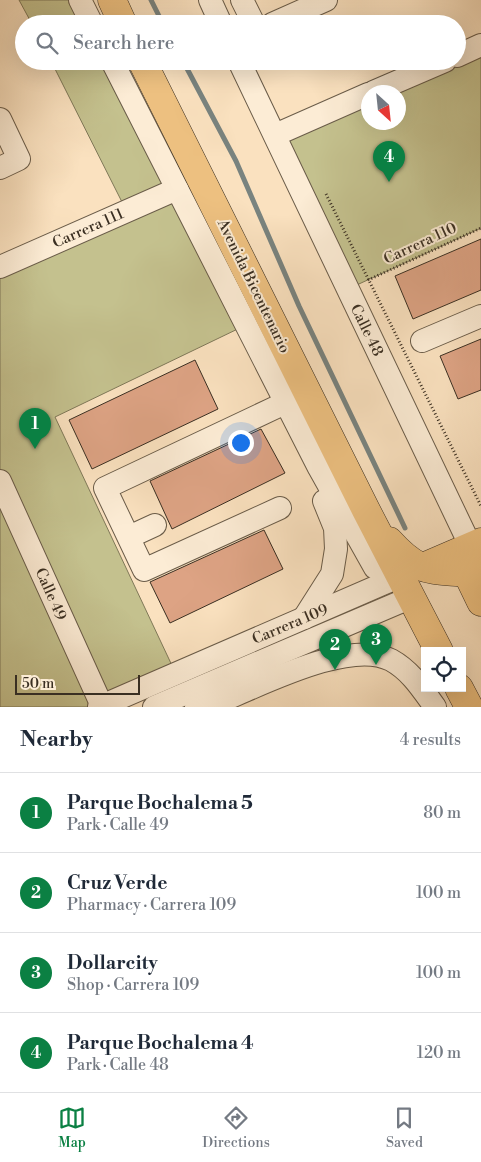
<!DOCTYPE html>
<meta charset="utf-8">
<style>
body{margin:0;font-family:"Libre Bodoni",serif;background:#f6f6f7;color:#1f2937}
.controls{position:absolute;right:15px;bottom:15px;display:grid;overflow:hidden;border-radius:0px;box-shadow:0 5px 20px #0002}
.controls button{width:45px;height:45px;display:grid;place-items:center;padding:0;border:0;border-bottom:1px solid #e0e1e3;background:#fff;color:#1f2937;font:25px sans-serif}
.compass{position:absolute;left:361px;top:85px;width:45px;height:45px;border-radius:50%;background:#fff;box-shadow:0 5px 20px #0002;rotate:153deg}
.scale{position:absolute;left:15px;bottom:12px;width:125px;box-sizing:border-box;padding-left:5px;border:2px solid #3a2f22;border-top:0;font-size:14px;line-height:18px;white-space:nowrap;color:#3a2f22;-webkit-text-stroke:4px #fcecd5;paint-order:stroke}
.you{position:absolute;left:240px;top:442px;width:18px;height:18px;margin:-12px;border:4px solid #fff;border-radius:50%;background:#1a73e8;box-shadow:0 0 0 8px #1a73e833}
.badge{display:grid;place-items:center;width:32px;height:32px;border-radius:50%;background:#0b8043;color:#fff;font-size:16px;font-weight:700}
.pin{position:absolute;translate:-50% -41px;filter:drop-shadow(0 1px 2px #0008)}
.pin::after{content:'';position:absolute;top:26px;width:18px;height:15px;background:inherit;clip-path:polygon(0 0,100% 0,50% 100%)}
.list{margin:0;padding:0;list-style:none}
h2{display:flex;justify-content:space-between;align-items:center;height:65px;margin:0;padding:0 20px;font-size:21px}
h2 small{font-size:16px;font-weight:400;color:#747a83}
.list li{display:grid;grid-template-columns:32px 1fr auto;gap:15px;align-items:center;box-sizing:border-box;height:80px;padding:0 20px;border-top:1px solid #e0e1e3}
.list b{display:block;font-size:19px;white-space:nowrap}
.list p{margin:0;font-size:16px;white-space:nowrap;color:#747a83}
.list em{font-size:16px;font-style:normal;color:#747a83}
.icon{flex:none;width:28px;height:28px;fill:none;stroke:currentColor;stroke-width:2;stroke-linecap:round;stroke-linejoin:round}
.map{position:relative;flex:none;width:481px;height:707px;overflow:hidden}
.search{position:absolute;background:#fff;box-shadow:0 5px 20px #0002;left:15px;right:15px;top:15px;height:55px;display:flex;align-items:center;gap:12px;box-sizing:border-box;padding:0 18px;border-radius:28px;color:#747a83;font-size:19px}
.sheet{height:385px;background:#fff}
nav{display:flex;justify-content:space-around;align-items:center;box-sizing:border-box;height:70px;border-top:1px solid #e0e1e3;background:#fff;font-size:14px;color:#747a83}
nav a{display:grid;justify-items:center;gap:2px}
nav .on{color:#0b8043}
.map>svg:first-child{display:block}
.green{fill:#c4c18e;stroke:#7f7858}
.lines{fill:none;stroke-linecap:round;stroke-linejoin:round}
.stream{stroke:#79837f;stroke-width:5}
.building{fill:#dda384;stroke:#3a2f22}
.minor-casing{stroke:#6a5c49;stroke-width:24}
.major-casing{stroke:#3a2f22;stroke-width:29}
.path{stroke:#3a2f22;stroke-width:3;stroke-dasharray:1 2.5;stroke-linecap:butt}
.minor{stroke:#fcecd5;stroke-width:22}
.major{stroke:#edc080;stroke-width:28}
.labels{text-anchor:middle;stroke-width:4;stroke-linejoin:round;paint-order:stroke}
.street-label{font-size:15px;fill:#3a2f22;stroke:#fcecd5}
</style>
<div class="map">
<svg width="481" height="707" viewBox="0 0 481 707">
<rect width="100%" height="100%" fill="#fae1bf"/>
<filter id="stains"><feTurbulence type="fractalNoise" baseFrequency=".004" numOctaves="4"/><feColorMatrix values="0 0 0 0 .2 0 0 0 0 .09 0 0 0 0 .02 0 0 0 .5 -.17"/></filter>
<radialGradient id="worn" r=".72"><stop offset=".6" stop-color="#630" stop-opacity="0"/><stop offset="1" stop-color="#630" stop-opacity=".3"/></radialGradient>
<g class="green">
<path d="M19,0h61l12,24h-60z"/>
<path d="M481,45v183l-133,61 -73,-154 93,-41v28h30v-30z"/>
<path d="M51,61h61l134,264 -191,92 121,257 -77,33h-99v-440l126,-57z"/>
</g>
<g class="lines">
<g class="stream">
<path d="M151,0l12,24"/>
<path d="M183,61l53,100 63,145 106,222"/>
</g>
</g>
<g class="building">
<path d="M481,239v51l-68,29 -18,-43z"/>
<path d="M481,339v51l-23,9 -18,-43z"/>
<path d="M195,360l23,49 -126,60 -23,-49z"/>
<path d="M261,429l24,44 -113,56 -22,-48z"/>
<path d="M264,530l19,39 -113,54 -20,-41z"/>
</g>
<g class="lines">
<defs>
<g id="minor">
<path d="M80,0l12,24"/>
<path d="M210,0l11,24"/>
<path d="M242,0l12,24"/>
<path d="M272,24l54,-24"/>
<path d="M457,56l24,-11"/>
<path d="M112,61l207,407 56,100 26,8"/>
<path d="M239,61l232,486 10,5"/>
<path d="M373,92l72,-31"/>
<path d="M0,119l19,40 -19,9"/>
<path d="M275,135l93,-41"/>
<path d="M0,267l177,-78"/>
<path d="M422,341l59,-25"/>
<path d="M0,481l102,225"/>
<path d="M280,508l-136,62 -39,-82 180,-85"/>
<path d="M129,537l26,-12"/>
<path d="M304,618l28,-44 4,-25 -1,-21 -11,-27"/>
<path d="M99,707l302,-131"/>
<path d="M154,707l258,-110"/>
<path d="M196,707c10,-3 21,-4 30,-8 39,-16 125,-60 165,-39 20,11 31,29 44,47"/>
</g>
<g id="major">
<path d="M112,0l11,24"/>
<path d="M142,61l224,449 73,141"/>
<path d="M389,541c29,32 38,28 78,32"/>
<path d="M469,556l-2,17 14,29"/>
<path d="M423,567l58,-25"/>
<path d="M459,688l10,19"/>
</g>
</defs>
<use href="#minor" class="minor-casing"/>
<use href="#major" class="major-casing"/>
<g class="path">
<path d="M326,194l155,312"/>
<path d="M368,280l113,-52"/>
</g>
<use href="#minor" class="minor"/>
<use href="#major" class="major"/>
</g>
<g class="labels">
<g class="street-label">
<text transform="translate(88 228) rotate(-24)" y="5">Carrera 111</text>
<text transform="translate(420 243) rotate(-25)" y="5">Carrera 110</text>
<text transform="translate(254 286) rotate(64)" y="5">Avenida Bicentenario</text>
<text transform="translate(367 330) rotate(64)" y="5">Calle 48</text>
<text transform="translate(51 594) rotate(66)" y="5">Calle 49</text>
<text transform="translate(290 624) rotate(-23)" y="5">Carrera 109</text>
</g>
</g>
<rect width="100%" height="100%" filter="url(#stains)"/>
<rect width="100%" height="100%" fill="url(#worn)"/>
</svg>
<div class="controls">
<button><svg class="icon" aria-label="locate" viewBox="0 0 24 24"><circle cx="12" cy="12" r="6"/><path d="M12 2v4M12 18v4M2 12h4M18 12h4"/></svg></button>
</div>
<svg class="compass" viewBox="-18 -18 36 36"><path d="M0-13l5 13h-10z" fill="#e53935"/><path d="M0 13l5-13h-10z" fill="#747a83"/></svg>
<div class="scale">50 m</div>
<div class="you"></div>
<div class="pin badge" style="left:35px;top:449px">1</div>
<div class="pin badge" style="left:335px;top:670px">2</div>
<div class="pin badge" style="left:376px;top:665px">3</div>
<div class="pin badge" style="left:389px;top:182px">4</div>
<div class="search"><svg class="icon" aria-label="search" viewBox="0 0 24 24"><circle cx="10" cy="10" r="6"/><path d="M15 15l6 6"/></svg>Search here</div>
</div>
<section class="sheet">
<h2>Nearby<small>4 results</small></h2>
<ul class="list">
<li><span class="badge">1</span><div><b>Parque Bochalema 5</b><p>Park · Calle 49</p></div><em>80 m</em></li>
<li><span class="badge">2</span><div><b>Cruz Verde</b><p>Pharmacy · Carrera 109</p></div><em>100 m</em></li>
<li><span class="badge">3</span><div><b>Dollarcity</b><p>Shop · Carrera 109</p></div><em>100 m</em></li>
<li><span class="badge">4</span><div><b>Parque Bochalema 4</b><p>Park · Calle 48</p></div><em>120 m</em></li>
</ul>
</section>
<nav>
<a class="on"><svg class="icon" aria-label="map" viewBox="0 0 24 24"><path d="M3 6l6-2 6 2 6-2v14l-6 2-6-2-6 2zM9 4v14M15 6v14"/></svg>Map</a>
<a><svg class="icon" aria-label="directions" viewBox="0 0 24 24"><path d="M12 3l9 9-9 9-9-9zM9 14v-3h6M13 9l2 2-2 2"/></svg>Directions</a>
<a><svg class="icon" aria-label="saved" viewBox="0 0 24 24"><path d="M7 4h10v16l-5-4-5 4z"/></svg>Saved</a>
</nav>
